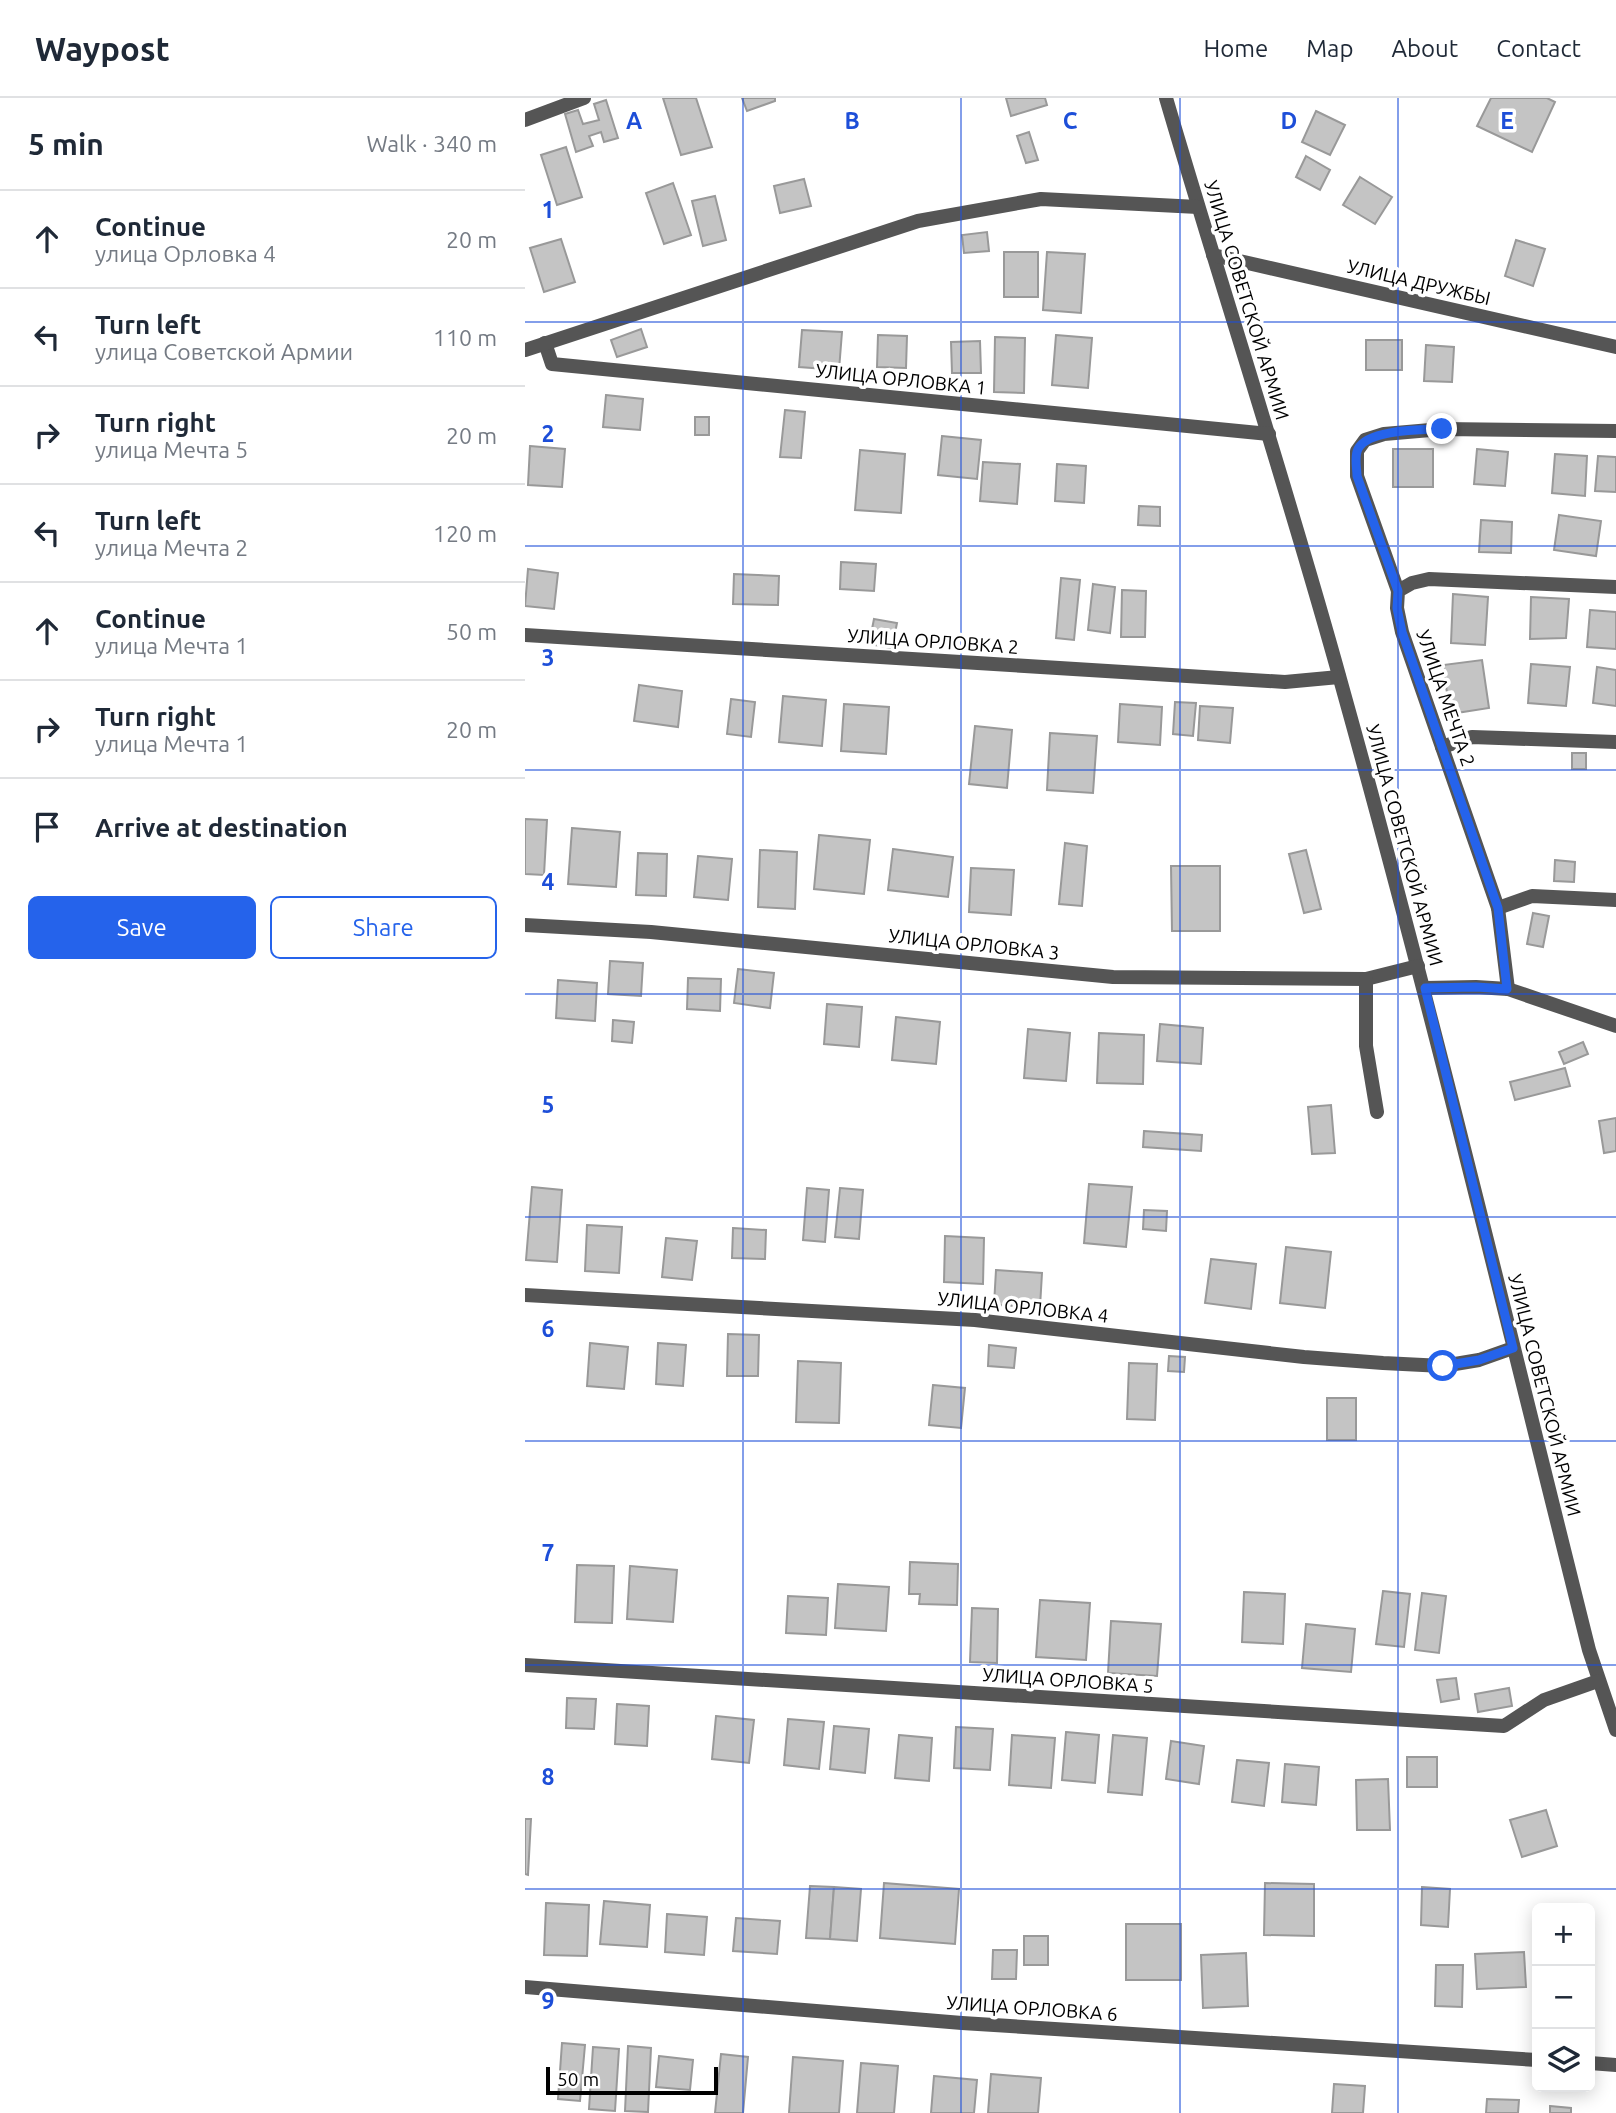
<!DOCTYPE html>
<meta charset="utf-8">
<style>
body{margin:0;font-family:Ubuntu,sans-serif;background:#f2f2f3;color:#1f2937}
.controls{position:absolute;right:21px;bottom:21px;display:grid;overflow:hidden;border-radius:10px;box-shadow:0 4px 18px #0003}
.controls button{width:63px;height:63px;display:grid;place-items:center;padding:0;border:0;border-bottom:2px solid #e0e1e3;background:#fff;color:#1f2937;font:35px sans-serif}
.scale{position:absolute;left:21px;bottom:18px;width:172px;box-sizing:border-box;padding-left:7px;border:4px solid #000;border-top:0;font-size:19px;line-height:24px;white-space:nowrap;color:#000;-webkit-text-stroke:5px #fff;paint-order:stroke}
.stop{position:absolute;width:21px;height:21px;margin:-16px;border:5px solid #2563eb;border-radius:50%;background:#fff}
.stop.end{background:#2563eb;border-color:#fff;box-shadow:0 2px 7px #0008}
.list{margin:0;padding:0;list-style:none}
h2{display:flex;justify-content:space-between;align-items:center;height:91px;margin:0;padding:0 28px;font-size:30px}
h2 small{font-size:23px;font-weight:400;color:#747a83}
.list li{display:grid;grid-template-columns:46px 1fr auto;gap:21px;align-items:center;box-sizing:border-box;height:98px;padding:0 28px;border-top:2px solid #e0e1e3}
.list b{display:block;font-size:26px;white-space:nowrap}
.list p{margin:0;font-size:23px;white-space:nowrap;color:#747a83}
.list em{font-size:23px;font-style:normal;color:#747a83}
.actions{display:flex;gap:14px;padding:21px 28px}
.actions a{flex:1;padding:16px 0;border:2px solid #2563eb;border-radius:10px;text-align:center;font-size:24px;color:#2563eb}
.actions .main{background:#2563eb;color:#fff}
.icon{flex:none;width:38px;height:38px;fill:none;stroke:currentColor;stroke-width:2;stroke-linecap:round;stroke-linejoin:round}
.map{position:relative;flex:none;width:1091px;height:2015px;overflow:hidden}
header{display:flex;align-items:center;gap:42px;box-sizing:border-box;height:98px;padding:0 35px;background:#fff;border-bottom:2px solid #e0e1e3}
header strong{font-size:33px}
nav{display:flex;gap:38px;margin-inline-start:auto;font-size:24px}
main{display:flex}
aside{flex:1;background:#fff}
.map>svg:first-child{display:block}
.building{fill:#c4c4c4;stroke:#999;stroke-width:2}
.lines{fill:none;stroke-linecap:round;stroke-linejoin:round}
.street{stroke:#555;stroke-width:14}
.route{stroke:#2563eb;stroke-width:9}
.grid{fill:none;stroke:#1d4ed8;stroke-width:2;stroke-opacity:0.55}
.labels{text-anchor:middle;stroke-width:7;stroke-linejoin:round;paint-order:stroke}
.street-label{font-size:19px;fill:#000;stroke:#fff}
.grid-label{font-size:23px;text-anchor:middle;font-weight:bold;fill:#1d4ed8;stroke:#fff;stroke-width:7;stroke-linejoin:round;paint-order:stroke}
</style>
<header>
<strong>Waypost</strong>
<nav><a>Home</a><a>Map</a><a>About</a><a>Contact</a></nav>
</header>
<main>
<aside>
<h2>5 min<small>Walk · 340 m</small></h2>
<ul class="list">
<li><svg class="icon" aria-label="ahead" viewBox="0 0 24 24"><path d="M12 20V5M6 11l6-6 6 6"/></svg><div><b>Continue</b><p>улица Орловка 4</p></div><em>20 m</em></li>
<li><svg class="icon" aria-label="left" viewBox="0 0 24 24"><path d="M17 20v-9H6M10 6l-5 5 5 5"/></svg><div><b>Turn left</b><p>улица Советской Армии</p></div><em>110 m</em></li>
<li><svg class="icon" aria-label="right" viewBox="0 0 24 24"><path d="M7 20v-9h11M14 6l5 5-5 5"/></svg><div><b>Turn right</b><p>улица Мечта 5</p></div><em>20 m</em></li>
<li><svg class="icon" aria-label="left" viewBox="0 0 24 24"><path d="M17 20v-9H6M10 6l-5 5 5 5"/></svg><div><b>Turn left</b><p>улица Мечта 2</p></div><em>120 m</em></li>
<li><svg class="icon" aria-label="ahead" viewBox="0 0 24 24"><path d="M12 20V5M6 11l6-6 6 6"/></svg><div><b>Continue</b><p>улица Мечта 1</p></div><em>50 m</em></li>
<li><svg class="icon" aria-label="right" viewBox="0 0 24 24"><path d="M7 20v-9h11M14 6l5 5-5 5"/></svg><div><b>Turn right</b><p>улица Мечта 1</p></div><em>20 m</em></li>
<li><svg class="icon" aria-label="arrive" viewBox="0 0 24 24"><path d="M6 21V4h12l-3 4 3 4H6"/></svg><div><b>Arrive at destination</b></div></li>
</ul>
<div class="actions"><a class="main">Save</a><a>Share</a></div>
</aside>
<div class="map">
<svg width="1091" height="2015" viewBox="0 0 1091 2015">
<rect width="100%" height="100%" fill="#fff"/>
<g class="building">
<path d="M138,0h33l16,49 -31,8z"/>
<path d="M217,0h33v3l-28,10z"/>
<path d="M481,0h39l2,7 -36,11z"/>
<path d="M966,0h56l8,4 -23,50 -55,-26z"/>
<path d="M81,2l12,38 -14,4 -3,-10 -12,4 4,10 -17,6 -11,-38 13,-4 5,14 16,-4 -5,-16z"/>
<path d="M791,13l29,14 -15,30 -28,-13z"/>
<path d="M504,34l9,28 -12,3 -9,-27z"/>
<path d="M41,49l16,50 -25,8 -16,-50z"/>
<path d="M781,58l24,14 -10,20 -24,-13z"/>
<path d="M835,79l32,20 -17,27 -32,-19z"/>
<path d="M279,81l7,27 -31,7 -6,-27z"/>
<path d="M148,85l18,52 -27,9 -18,-51z"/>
<path d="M190,98l11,44 -23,6 -11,-45z"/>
<path d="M462,134l2,19 -25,2 -2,-18z"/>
<path d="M36,141l14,43 -31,10 -14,-44z"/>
<path d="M991,142l29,9 -12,37 -28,-10z"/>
<rect x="479" y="154" width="34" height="45"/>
<path d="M522,154l38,2 -4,59 -38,-3z"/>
<path d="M116,231l6,18 -30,10 -6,-17z"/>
<path d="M277,232l40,2 -3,38 -40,-3z"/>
<path d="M353,237l29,1 -1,32 -29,-1z"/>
<path d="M531,237l36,3 -4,50 -36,-3z"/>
<path d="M470,239l30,1 -1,55 -30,-1z"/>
<rect x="841" y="242" width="36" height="30"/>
<path d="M455,243l1,32h-29l-1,-31z"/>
<path d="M901,247l28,2 -2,35 -28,-1z"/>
<path d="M81,297l37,4 -3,31 -37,-3z"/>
<path d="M260,312l20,2 -4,46 -21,-1z"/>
<rect x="170" y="319" width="14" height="18"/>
<path d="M417,338l39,4 -4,39 -39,-4z"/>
<path d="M5,348l35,3 -3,38 -34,-2z"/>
<rect x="868" y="351" width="40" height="38"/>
<path d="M952,351l31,3 -3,34 -31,-2z"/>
<path d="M335,352l45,4 -4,59 -46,-3z"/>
<path d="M1030,356l32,2 -2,40 -33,-3z"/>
<path d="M1073,358l18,1v35l-21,-1z"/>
<path d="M458,364l37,2 -3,40 -37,-3z"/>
<path d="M532,366l29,2 -2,37 -29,-2z"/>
<path d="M614,408l21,1v19l-22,-1z"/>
<path d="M1034,417l42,6 -5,35 -42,-6z"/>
<path d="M956,422l31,2 -1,31 -32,-1z"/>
<path d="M316,464l35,2 -2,27 -34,-2z"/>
<path d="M3,471l30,4 -4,36 -29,-3z"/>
<path d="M209,476l45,2 -1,29 -45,-1z"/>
<path d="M536,480l19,2 -6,60 -18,-2z"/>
<path d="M568,486l22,3 -5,46 -22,-3z"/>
<path d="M597,492l24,1 -1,46h-24z"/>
<path d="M928,496l35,3 -3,48 -34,-2z"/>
<path d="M1006,499l38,2 -3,39 -36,1z"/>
<path d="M1065,512l26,2v37l-29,-2z"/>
<path d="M349,521l23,4 -5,25 -23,-4z"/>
<path d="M957,562l7,48 -39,6 -7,-49z"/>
<path d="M1006,566l39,3 -4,39 -38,-3z"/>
<path d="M1072,569l19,3v36l-23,-3z"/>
<path d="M114,587l43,6 -4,36 -44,-6z"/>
<path d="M258,598l43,4 -4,46 -43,-4z"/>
<path d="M206,601l24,3 -4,35 -24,-3z"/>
<path d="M650,604l21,1 -3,33 -20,-2z"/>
<path d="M319,606l45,3 -3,47 -45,-3z"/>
<path d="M595,606l42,3 -2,38 -42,-3z"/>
<path d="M675,608l33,2 -3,35 -32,-3z"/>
<path d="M450,628l37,4 -5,58 -38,-4z"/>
<path d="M525,635l47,3 -4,57 -46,-3z"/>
<rect x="1047" y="655" width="14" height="16"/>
<path d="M0,721l22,1 -3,55 -19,-1z"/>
<path d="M47,730l48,4 -4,55 -48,-3z"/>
<path d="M294,737l51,5 -6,54 -50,-5z"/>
<path d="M540,745l22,3 -5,60 -23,-2z"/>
<path d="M368,751l60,8 -5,40 -60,-7z"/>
<path d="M235,752l37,2 -2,57 -37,-2z"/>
<path d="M781,752l15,59 -17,4 -15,-59z"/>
<path d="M113,755l29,1 -1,42 -30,-1z"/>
<path d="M173,758l34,3 -4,41 -34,-3z"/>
<path d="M1030,762l20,2 -1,20 -20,-1z"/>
<path d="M646,768h49v65h-48z"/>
<path d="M446,770l43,2 -3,45 -42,-3z"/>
<path d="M1008,815l16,3 -6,31 -16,-3z"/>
<path d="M85,863l33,2 -2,33 -33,-2z"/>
<path d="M213,871l36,4 -4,35 -36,-5z"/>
<path d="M163,880l33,1 -1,32 -33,-2z"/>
<path d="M33,882l39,3 -2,38 -39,-3z"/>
<path d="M302,906l35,3 -3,40 -35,-3z"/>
<path d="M371,919l44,5 -4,42 -44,-4z"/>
<path d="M88,922l21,2 -2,21 -20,-2z"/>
<path d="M635,926l43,4 -2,36 -44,-3z"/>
<path d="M503,931l42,4 -4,48 -42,-3z"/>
<path d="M574,935l45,2 -1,49 -46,-1z"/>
<path d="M1058,944l5,12 -24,10 -5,-12z"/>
<path d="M1040,970l5,18 -55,14 -5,-18z"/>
<path d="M806,1007l4,48 -23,1 -4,-47z"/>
<path d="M1091,1020v33l-12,2 -5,-32z"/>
<path d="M619,1033l58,4 -1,16 -58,-4z"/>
<path d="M564,1086l43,3 -6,60 -42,-4z"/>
<path d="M7,1089l30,3 -5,72 -31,-2z"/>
<path d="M282,1090l22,2 -4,52 -22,-2z"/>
<path d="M315,1090l23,2 -4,49 -24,-2z"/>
<path d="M619,1112l23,1 -1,20 -23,-2z"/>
<path d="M62,1127l35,2 -3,46 -34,-2z"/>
<path d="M208,1130l33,2 -1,29 -33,-1z"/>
<path d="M420,1138l39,2 -1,46 -39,-2z"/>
<path d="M141,1140l31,3 -5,39 -30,-3z"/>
<path d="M761,1149l45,5 -6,56 -45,-5z"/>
<path d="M686,1161l45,5 -5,45 -46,-6z"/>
<path d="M471,1172l46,3 -2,34 -46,-2z"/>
<path d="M203,1236l31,1 -1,41h-31z"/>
<path d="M65,1245l38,4 -4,42 -37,-3z"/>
<path d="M133,1245l28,2 -3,41 -27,-2z"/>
<path d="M464,1247l27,3 -2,20 -26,-2z"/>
<path d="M644,1258l16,1 -1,15 -16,-1z"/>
<path d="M273,1263l43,2 -2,60 -43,-1z"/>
<path d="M604,1265l28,1 -2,56 -28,-1z"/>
<path d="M408,1287l32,3 -4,40 -32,-3z"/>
<rect x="802" y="1300" width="29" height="42"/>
<path d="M385,1464l48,2 -1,41 -38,-1 1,-10h-11z"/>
<path d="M52,1467l37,1 -2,57 -37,-1z"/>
<path d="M105,1468l47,4 -4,52 -46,-3z"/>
<path d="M313,1486l51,3 -3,44 -51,-3z"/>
<path d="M858,1493l27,3 -6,53 -28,-3z"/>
<path d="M719,1494l41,2 -2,50 -41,-2z"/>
<path d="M897,1495l24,3 -7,57 -24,-3z"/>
<path d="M263,1498l40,2 -2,37 -40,-2z"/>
<path d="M515,1502l50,3 -4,57 -50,-3z"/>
<path d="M447,1510l26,1 -1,54 -27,-1z"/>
<path d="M586,1523l50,3 -4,52 -49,-3z"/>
<path d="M781,1526l49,5 -4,43 -49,-4z"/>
<path d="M931,1580l3,21 -18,3 -4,-22z"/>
<path d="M984,1590l3,18 -34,6 -3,-18z"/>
<path d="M42,1600l29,1 -2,30 -28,-1z"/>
<path d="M92,1606l32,2 -2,40 -32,-2z"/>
<path d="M191,1618l38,4 -5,43 -37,-4z"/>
<path d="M263,1621l36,3 -5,47 -35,-4z"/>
<path d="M309,1628l35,3 -4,44 -35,-4z"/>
<path d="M431,1629l37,2 -3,41 -36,-2z"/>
<path d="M541,1634l33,3 -4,48 -33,-3z"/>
<path d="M374,1637l33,3 -3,43 -34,-3z"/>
<path d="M487,1637l43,3 -4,50 -42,-3z"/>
<path d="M588,1637l34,3 -5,57 -34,-3z"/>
<path d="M646,1643l33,5 -5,38 -33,-5z"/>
<rect x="882" y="1659" width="30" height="30"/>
<path d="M712,1662l32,3 -5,43 -32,-4z"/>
<path d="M760,1666l34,3 -3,38 -34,-3z"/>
<path d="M863,1681l2,51h-33l-1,-50z"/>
<path d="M1021,1712l11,36 -35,11 -12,-37z"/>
<path d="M0,1721h6l-3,56 -3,-1z"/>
<path d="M359,1785l75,6 -4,55 -75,-6z"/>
<path d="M740,1785l49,1v52l-50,-1z"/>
<path d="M285,1788l24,1 -4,52 -24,-1z"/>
<path d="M309,1789l27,2 -4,52 -27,-2z"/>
<path d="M897,1789l28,2 -2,38 -27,-2z"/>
<path d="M79,1803l46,4 -3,42 -47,-3z"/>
<path d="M21,1805l43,2 -2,51 -43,-1z"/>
<path d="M142,1816l40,3 -3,38 -39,-3z"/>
<path d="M211,1820l44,3 -3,33 -44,-3z"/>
<rect x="601" y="1826" width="55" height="56"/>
<rect x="499" y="1838" width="24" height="29"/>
<path d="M468,1852h24l-1,29h-24z"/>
<path d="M999,1854l2,35 -49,2 -2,-35z"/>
<path d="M721,1855l2,53 -45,2 -2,-53z"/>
<path d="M911,1867h27l-1,42 -27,-1z"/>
<path d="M37,1945l23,2 -5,56 -22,-2z"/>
<path d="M103,1948l23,2 -3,64 -23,-1z"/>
<path d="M68,1949l26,2 -4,62 -26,-2z"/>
<path d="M196,1956l27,3 -5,56h-28z"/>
<path d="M134,1958l34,4 -3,30 -34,-3z"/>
<path d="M268,1959l50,4 -4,52h-50z"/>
<path d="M336,1965l37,3 -4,47h-37z"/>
<path d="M466,1976l50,4 -3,35h-50z"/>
<path d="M409,1978l43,4 -3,33h-43z"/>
<path d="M809,1986l31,2 -2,27h-31z"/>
<path d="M962,2001l32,1 -1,13h-32z"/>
<path d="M1025,2008l21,2v5h-21z"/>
</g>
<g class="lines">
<g class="street">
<path d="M641,0c57,194 120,386 174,581 90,322 168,647 249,971l27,80"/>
<path d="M0,22l59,-22"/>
<path d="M688,157l403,92"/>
<path d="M20,245l7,21 717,70"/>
<path d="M0,252l393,-129 123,-22 157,8"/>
<path d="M873,493l-41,-115v-25l8,-11 19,-6 58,-5 174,2"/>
<path d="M0,537l760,47 54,-5"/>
<path d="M917,649l30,-10 144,5"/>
<path d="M973,810l34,-12 84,4"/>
<path d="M0,827l126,7 462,45 253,2 52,-13"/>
<path d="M841,881v67l11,66"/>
<path d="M900,890l51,-1 32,2 108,37"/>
<path d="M983,891l-10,-81 -96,-276 -5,-24 1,-17 14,-8 17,-4 187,8"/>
<path d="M0,1197l450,25 329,37 79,6 60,3 36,-6 34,-12"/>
<path d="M0,1567l979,61 40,-26 54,-19"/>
<path d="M0,1889l437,36 575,37"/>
<path d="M1065,1965l26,2"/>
</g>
</g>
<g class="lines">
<path class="route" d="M917,331c-20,1 -74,0 -84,20 -4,8 -1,19 -1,27l41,115 -1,17 5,24 96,276 9,81 -31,-2 -51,1 88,360 -34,12 -36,6"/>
</g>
<path class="grid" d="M218,0v2015M436,0v2015M655,0v2015M873,0v2015M0,224h1091M0,448h1091M0,672h1091M0,896h1091M0,1119h1091M0,1343h1091M0,1567h1091M0,1791h1091"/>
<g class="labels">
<g class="street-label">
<text transform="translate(894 184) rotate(13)" y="7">УЛИЦА ДРУЖБЫ</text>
<text transform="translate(722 202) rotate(73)" y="7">УЛИЦА СОВЕТСКОЙ АРМИИ</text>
<text transform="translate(376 281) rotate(6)" y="7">УЛИЦА ОРЛОВКА 1</text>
<text transform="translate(408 543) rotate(4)" y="7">УЛИЦА ОРЛОВКА 2</text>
<text transform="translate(921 600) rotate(71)" y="7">УЛИЦА МЕЧТА 2</text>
<text transform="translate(880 747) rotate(75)" y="7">УЛИЦА СОВЕТСКОЙ АРМИИ</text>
<text transform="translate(449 846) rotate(6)" y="7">УЛИЦА ОРЛОВКА 3</text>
<text transform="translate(498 1209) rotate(6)" y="7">УЛИЦА ОРЛОВКА 4</text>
<text transform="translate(1020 1297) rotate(76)" y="7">УЛИЦА СОВЕТСКОЙ АРМИИ</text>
<text transform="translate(543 1582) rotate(4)" y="7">УЛИЦА ОРЛОВКА 5</text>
<text transform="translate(507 1910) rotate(4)" y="7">УЛИЦА ОРЛОВКА 6</text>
</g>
</g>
<g class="grid-label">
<text x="109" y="31">A</text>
<text x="327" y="31">B</text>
<text x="545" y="31">C</text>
<text x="764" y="31">D</text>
<text x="982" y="31">E</text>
<text x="23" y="120">1</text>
<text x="23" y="344">2</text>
<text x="23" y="568">3</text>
<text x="23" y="792">4</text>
<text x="23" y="1015">5</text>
<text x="23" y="1239">6</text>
<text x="23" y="1463">7</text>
<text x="23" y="1687">8</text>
<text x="23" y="1911">9</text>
</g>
</svg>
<div class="controls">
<button>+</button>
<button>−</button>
<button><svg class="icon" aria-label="layers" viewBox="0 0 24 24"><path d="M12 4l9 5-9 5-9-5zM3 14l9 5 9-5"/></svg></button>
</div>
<div class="scale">50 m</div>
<div class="stop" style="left:918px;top:1268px"></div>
<div class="stop end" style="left:917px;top:331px"></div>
</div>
</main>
